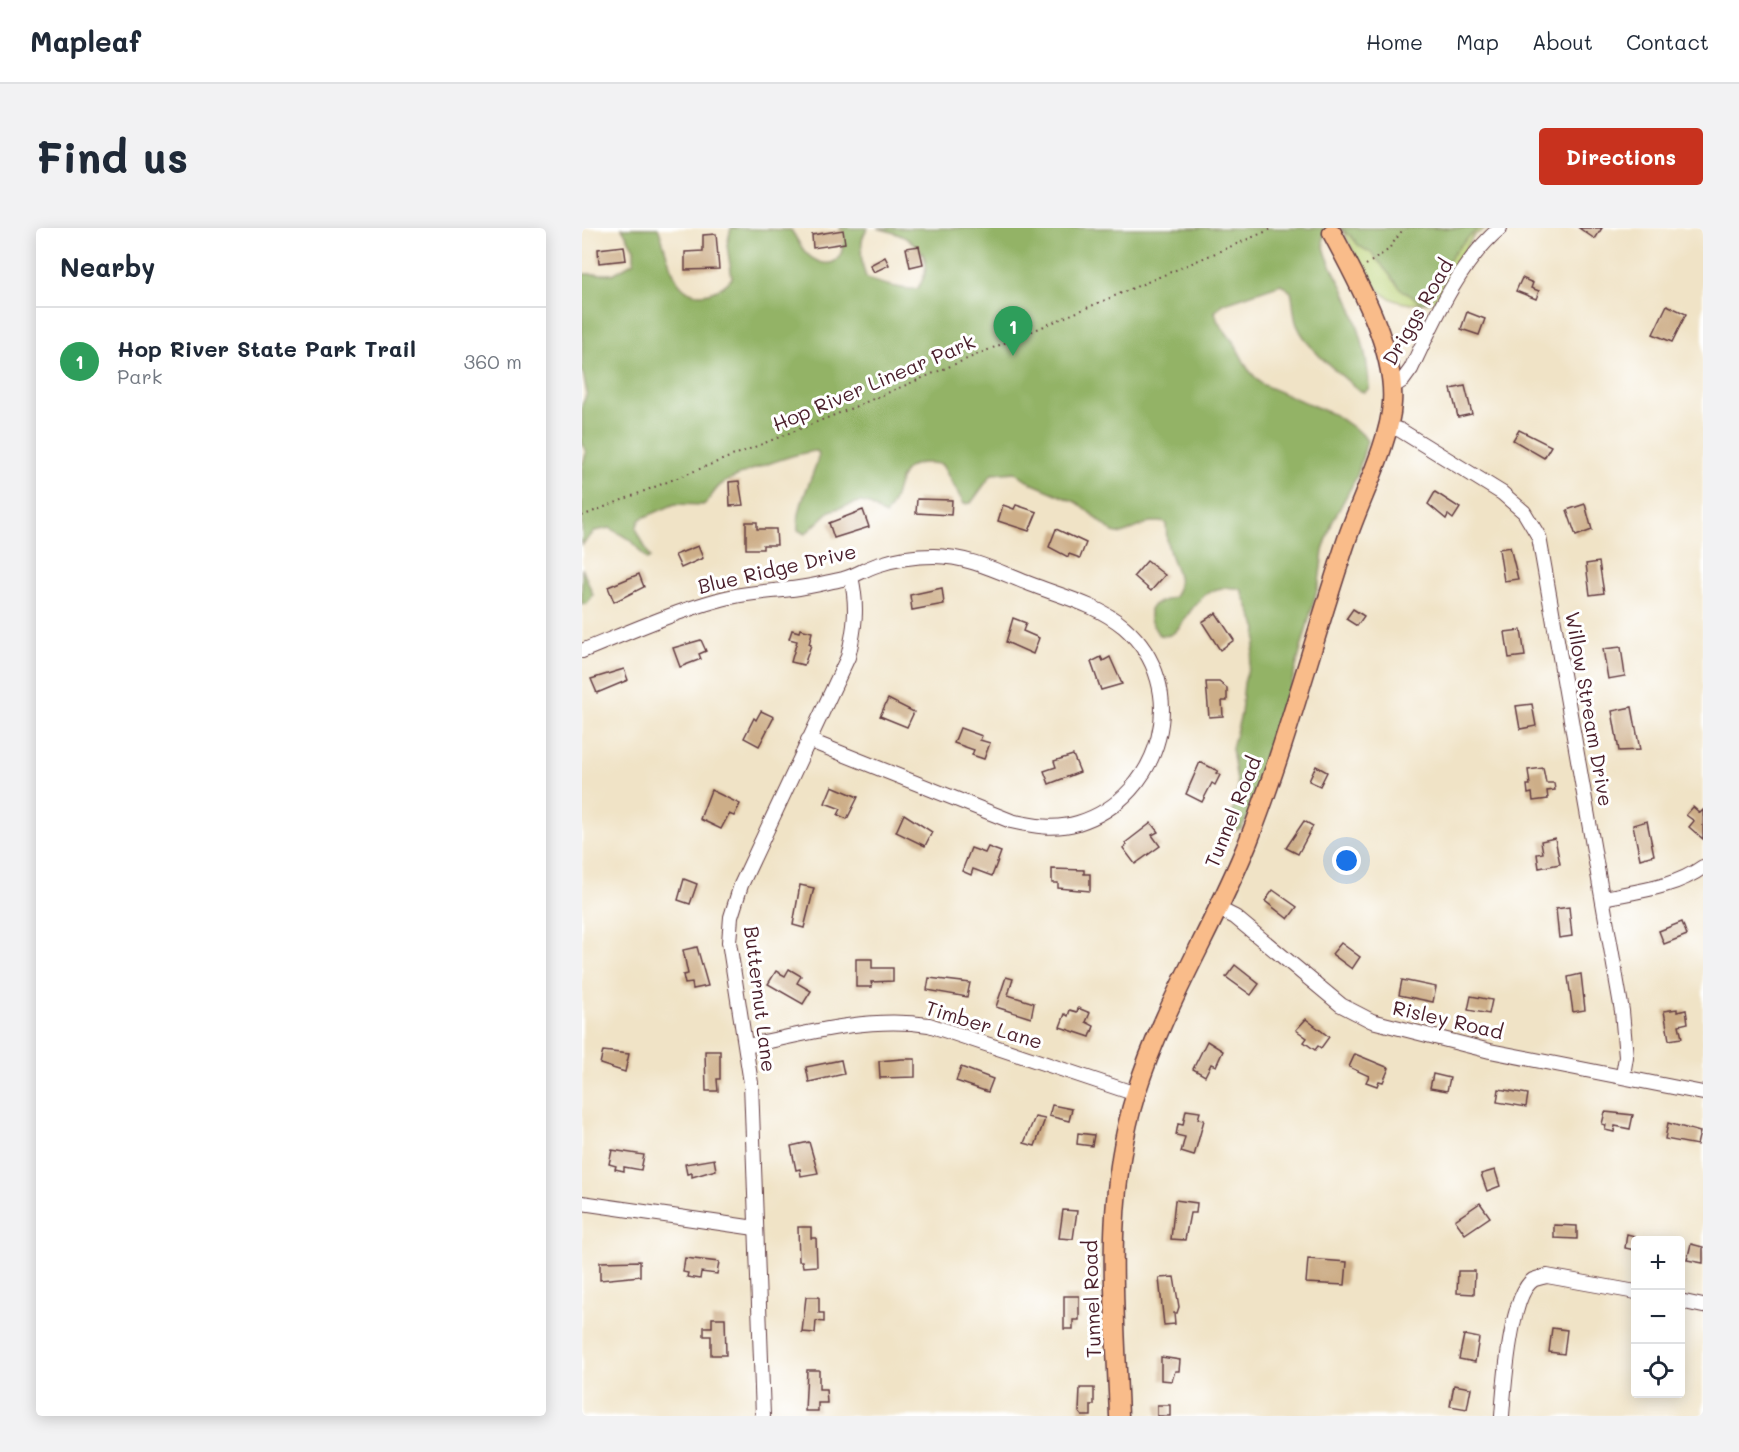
<!DOCTYPE html>
<meta charset="utf-8">
<style>
body{margin:0;font-family:Mali,sans-serif;background:#f2f2f3;color:#1f2937}
.controls{position:absolute;right:18px;bottom:18px;display:grid;overflow:hidden;border-radius:6px;box-shadow:0 3px 15px #0003}
.controls button{width:54px;height:54px;display:grid;place-items:center;padding:0;border:0;border-bottom:2px solid #e0e1e3;background:#fff;color:#1f2937;font:30px sans-serif}
.you{position:absolute;left:765px;top:633px;width:21px;height:21px;margin:-15px;border:4px solid #fff;border-radius:50%;background:#1a73e8;box-shadow:0 0 0 9px #1a73e833}
.badge{display:grid;place-items:center;width:39px;height:39px;border-radius:50%;background:#c8321e;color:#fff;font-size:20px;font-weight:700}
.pin{position:absolute;translate:-50% -50px;filter:drop-shadow(0 2px 3px #0008)}
.pin::after{content:'';position:absolute;top:32px;width:21px;height:18px;background:inherit;clip-path:polygon(0 0,100% 0,50% 100%)}
.list{margin:0;padding:0;list-style:none}
h2{display:flex;justify-content:space-between;align-items:center;height:78px;margin:0;padding:0 24px;font-size:26px}
h2 small{font-size:20px;font-weight:400;color:#747a83}
.list li{display:grid;grid-template-columns:39px 1fr auto;gap:18px;align-items:center;box-sizing:border-box;height:108px;padding:0 24px;border-top:2px solid #e0e1e3}
.list b{display:block;font-size:22px;white-space:nowrap}
.list p{margin:0;font-size:20px;white-space:nowrap;color:#747a83}
.list em{font-size:20px;font-style:normal;color:#747a83}
.icon{flex:none;width:33px;height:33px;fill:none;stroke:currentColor;stroke-width:2;stroke-linecap:round;stroke-linejoin:round}
.map{position:relative;flex:none;width:1121px;height:1188px;overflow:hidden;border-radius:6px}
header{display:flex;align-items:center;gap:36px;box-sizing:border-box;height:84px;padding:0 30px;background:#fff;border-bottom:2px solid #e0e1e3}
header strong{font-size:28px}
nav{display:flex;gap:33px;margin-inline-start:auto;font-size:21px}
.intro{display:flex;align-items:center;justify-content:space-between;box-sizing:border-box;height:144px;padding:0 36px}
h1{margin:0;font-size:42px}
.button{padding:15px 27px;border-radius:6px;background:#c8321e;color:#fff;font-size:21px;font-weight:700}
main{display:flex;gap:36px;padding:0 36px}
aside{flex:1;background:#fff;border-radius:6px;box-shadow:0 3px 15px #0003}
.map>svg:first-child{display:block}
.green{fill:#bad175;stroke:#827850;stroke-width:1.5}
.forest{fill:#93b366;stroke:#6e6948;stroke-width:1.5}
.building{fill:#cdae88}
.lines{fill:none;stroke-linecap:round;stroke-linejoin:round}
.minor-casing{stroke:#633c42;stroke-width:16}
.major-casing{stroke:#633c42;stroke-width:21}
.path{stroke:#633c42;stroke-width:2;stroke-dasharray:1.5 4.5;stroke-linecap:butt}
.minor{stroke:#fff;stroke-width:14}
.major{stroke:#f9bc8a;stroke-width:18}
.labels{text-anchor:middle;stroke-width:6;stroke-linejoin:round;paint-order:stroke}
.street-label{font-size:20px;fill:#4a1f2b;stroke:#fff}
</style>
<header>
<strong>Mapleaf</strong>
<nav><a>Home</a><a>Map</a><a>About</a><a>Contact</a></nav>
</header>
<div class="intro"><h1>Find us</h1><a class="button">Directions</a></div>
<main>
<aside>
<h2>Nearby<small></small></h2>
<ul class="list">
<li><span class="badge" style="background:#2e9e5b">1</span><div><b>Hop River State Park Trail</b><p>Park</p></div><em>360 m</em></li>
</ul>
</aside>
<div class="map">
<svg width="1121" height="1188" viewBox="0 0 1121 1188">
<rect width="100%" height="100%" fill="#fff"/>
<filter id="ink" filterUnits="userSpaceOnUse"><feTurbulence type="fractalNoise" baseFrequency=".0167" numOctaves="2"/><feDisplacementMap in="SourceGraphic" scale="12" xChannelSelector="R" yChannelSelector="G"/><feConvolveMatrix kernelMatrix="1 2 1 2 8 2 1 2 1" color-interpolation-filters="sRGB"/></filter>
<filter id="wash" filterUnits="userSpaceOnUse"><feTurbulence type="fractalNoise" baseFrequency=".008" numOctaves="4" result="noise"/><feDisplacementMap in="SourceGraphic" scale="24" xChannelSelector="R" yChannelSelector="G"/><feGaussianBlur stdDeviation="1.35" result="paint"/><feColorMatrix in="noise" values="0 0 0 0 0 0 0 0 0 0 0 0 0 0 0 0 0 1.4 0 .05"/><feComposite in="paint" operator="in"/></filter>
<g filter="url(#wash)">
<rect width="100%" height="100%" fill="#f0e3c6"/>
<path class="green" d="M760,0h144l-13,8 -37,65c-58,15 -73,-30 -94,-73z"/>
<g class="forest">
<path d="M40,0h36c11,25 13,74 51,65 9,-3 17,-7 23,-15l-5,-33 4,-17 60,2c5,7 10,18 16,24 24,21 43,4 33,-26h28c-10,10 -7,36 -2,49 7,6 46,15 52,11 23,-35 -9,-53 -41,-60h451c-6,7 -6,13 -3,22 3,13 12,26 18,38 14,31 25,65 26,100l-4,4 -5,-1c-21,-18 -51,-39 -63,-66 -4,-10 -3,-23 -6,-33l-10,-8 -59,20 -7,8 3,10 16,21 14,26 13,15 74,31 27,19 5,7 -10,35 -25,47 -9,28 -4,31 -42,155 -25,73 -11,18 -7,3 -4,-6 8,-37 -6,-40 9,-34 3,-31 12,-42 1,-12 -16,-40c-56,-13 -53,59 -83,45l-8,-14v-11l5,-5 19,-7c11,-17 -1,-31 -5,-47 -3,-8 -2,-17 -3,-26l-3,-2h-13l-28,12 -9,-2 -35,-29 -45,-19 -18,-12 -23,2 -21,29 -7,1 -22,-39c-7,-3 -13,-2 -20,-2 -30,3 -20,35 -37,52l-18,-12 -8,-1 -29,9 -25,23 -7,-4c-2,-25 16,-53 21,-76l-2,-3c-20,1 -78,22 -95,33 -9,6 -11,16 -19,21l-28,-1 -35,15 -4,9 14,30 -3,2 -15,-19 -22,-13 -15,3 -13,14v-78l4,-14 -4,-12v-36l5,-12 -5,-24v-95h31l21,-12v-13z"/>
<path d="M757,0h140c-11,9 -22,19 -30,32 -8,15 -9,39 -28,43l-20,-14 -28,-35 -14,-8 -8,-10z"/>
<path d="M0,340l11,27 -6,9h-5z"/>
</g>
<g id="blocks">
<g class="building">
<path d="M997,0h23l-7,11z"/>
<path d="M261,2l2,13 -32,5 -1,-13z"/>
<path d="M134,6l3,35 -34,1v-18l18,-1v-16z"/>
<path d="M42,18l2,14 -27,3 -1,-14z"/>
<path d="M337,18l4,18 -13,3 -4,-19z"/>
<path d="M303,29l4,8 -15,7 -4,-7z"/>
<path d="M940,50l11,5 -2,5 8,3 -3,8 -20,-8z"/>
<path d="M1085,77l19,9 -14,28 -19,-8z"/>
<path d="M885,84l18,7 -6,16 -18,-6z"/>
<path d="M883,158l7,28 -14,3 -7,-28z"/>
<path d="M937,202l32,16 -7,12 -31,-18z"/>
<path d="M157,253l4,24 -13,1 -1,-24z"/>
<path d="M853,264l25,16 -7,11 -5,-4 -2,4 -18,-15z"/>
<path d="M335,271l35,1 -1,15 -35,-2z"/>
<path d="M1003,276l7,26 -16,6 -9,-26z"/>
<path d="M421,277l11,4 2,-4 21,7 -8,19 -31,-10z"/>
<path d="M281,282l6,17 -35,11 -5,-15z"/>
<path d="M164,294h11v7h19l1,16h-14v4h-17z"/>
<path d="M474,301l30,14 -6,15 -11,-4 -1,3 -19,-10z"/>
<path d="M116,318l5,12 -22,10 -6,-13z"/>
<path d="M928,319l8,32 -14,2 -5,-32z"/>
<path d="M565,333l18,14 -14,16 -17,-15z"/>
<path d="M1017,334l5,31 -14,2 -4,-31z"/>
<path d="M57,346l5,13 -30,15 -6,-15z"/>
<path d="M360,360l2,16 -32,6 -2,-15z"/>
<path d="M771,381l11,7 -7,10 -11,-7z"/>
<path d="M634,385l18,27 -14,10 -18,-28z"/>
<path d="M431,390l13,5 -3,8 16,7 -6,16 -27,-12z"/>
<path d="M218,401l12,3 -3,12 2,1 -7,20 -13,-3 6,-21 -8,-2 3,-9 7,2z"/>
<path d="M939,402l4,26 -16,2 -4,-26z"/>
<path d="M119,412l5,11 -7,3 2,5 -21,8 -7,-19z"/>
<path d="M1039,419l4,29 -17,3 -5,-30z"/>
<path d="M519,429l2,4 7,-4 12,27 -21,6 -10,-28z"/>
<path d="M42,441l4,11 -31,13 -6,-14z"/>
<path d="M624,454h13l8,6v13h-5l1,15 -14,1z"/>
<path d="M306,471l26,13 -7,15 -27,-11z"/>
<path d="M950,476l4,22 -16,3 -4,-23z"/>
<path d="M1050,479l8,43 -21,1 -7,-40z"/>
<path d="M179,483l13,6 -15,29 -15,-8 10,-20 2,2z"/>
<path d="M378,500l22,8 -2,4 10,3 -6,16 -12,-4 2,-5 -20,-7z"/>
<path d="M491,527l7,17 -31,12 -5,-13 12,-4 -2,-6z"/>
<path d="M618,534l18,9 -2,2 4,2 -5,10 -3,-2 -10,19 -16,-8z"/>
<path d="M734,538l11,6 -7,14 -11,-5z"/>
<path d="M961,540l3,15h8l1,7 -8,1 1,8 -15,2 -1,-8 -4,1 -1,-9h3l-2,-15z"/>
<path d="M250,558l26,11 -11,22 -9,-4 3,-6 -16,-6z"/>
<path d="M129,562l29,14 -6,12 -5,-2 -8,15 -21,-10z"/>
<path d="M1111,579l7,6 3,-3v29l-14,-12 5,-6 -8,-6z"/>
<path d="M322,586l28,18 -7,14 -29,-14z"/>
<path d="M722,593l9,5 -15,28 -12,-6z"/>
<path d="M1065,593l7,34 -14,4 -7,-34z"/>
<path d="M569,595l7,9 -6,3 8,11 -25,18 -12,-16 4,-3 -2,-2z"/>
<path d="M973,610l5,26 -21,4 -2,-14 6,-1 -2,-12z"/>
<path d="M406,619l13,5 -9,24 -19,-7 -2,6 -9,-4 9,-23 14,5z"/>
<path d="M470,641l32,1v4h6v17l-32,-3v-5h-6z"/>
<path d="M102,651l13,5 -7,20 -12,-4z"/>
<path d="M218,657l14,3 -10,40 -11,-3z"/>
<path d="M691,662l24,17 -9,12 -23,-18z"/>
<path d="M987,679l3,29 -13,2 -3,-29z"/>
<path d="M1100,694l5,13 -23,9 -5,-13z"/>
<path d="M759,715l19,14 -8,12 -20,-15z"/>
<path d="M115,719l11,39 -15,3 -1,-6 -7,1 -2,-9 5,-1 -5,-24z"/>
<path d="M274,731h16v9h21v13l-22,1 1,5h-16z"/>
<path d="M653,737l24,19 -8,11 -25,-18z"/>
<path d="M207,741l12,7 -4,7 14,8 -8,13 -35,-20 8,-13 9,5z"/>
<path d="M999,746l4,36 -12,2 -5,-35z"/>
<path d="M424,749l7,2 -5,16 26,8 -3,15 -35,-11z"/>
<path d="M347,750l41,5 -3,14 -40,-7z"/>
<path d="M820,752l34,7 -3,15 -34,-7z"/>
<path d="M889,768l21,4 -3,14 -21,-4z"/>
<path d="M496,780l12,5 -4,9 8,4 -4,11 -30,-10 5,-13 3,2 2,-6 7,2z"/>
<path d="M1095,781v3l9,-2 2,13 -9,2 3,13 -13,2 -5,-29z"/>
<path d="M724,791l23,18 -8,11 -3,-2 -3,4 -11,-8 3,-4 -11,-8z"/>
<path d="M625,813l16,10 -7,15 -5,-2 -6,12 -12,-7z"/>
<path d="M21,823l26,3 -4,18 -25,-8z"/>
<path d="M123,823h15v28h-3l1,12h-12z"/>
<path d="M773,826l34,14 -6,14 -4,-1 -2,5 -11,-4 3,-6 -20,-9z"/>
<path d="M320,831h13v18l-35,1 -1,-17z"/>
<path d="M259,832l3,14 -35,8 -3,-15z"/>
<path d="M379,839l32,12 -5,13 -32,-11z"/>
<path d="M851,846l17,4 -3,13 -17,-3z"/>
<path d="M917,861l29,5 -2,13 -29,-5z"/>
<path d="M470,877l20,4 -3,12 -20,-5z"/>
<path d="M604,882l14,2 -2,7 6,1 -10,36 -13,-4 4,-15 -9,-2 2,-11 5,1z"/>
<path d="M1023,884l28,3 -3,14 -15,-3 -1,6 -9,-2 1,-5 -4,-1z"/>
<path d="M453,889l10,2 -10,27 -11,-3z"/>
<path d="M1086,895l32,9 -3,13 -32,-6z"/>
<path d="M496,905l16,2 -2,11 -15,-2z"/>
<path d="M227,914l9,31 -17,3 -1,-7 -4,1 -5,-24z"/>
<path d="M30,922l32,5 -3,15 -17,-3v4l-9,-2 1,-3 -7,-2z"/>
<path d="M132,931l2,11 -24,7v-4l-5,1 -2,-10z"/>
<path d="M913,942l5,16 -13,5 -6,-17z"/>
<path d="M593,972l22,3 -1,10h-6l-5,27 -14,-1z"/>
<path d="M898,975l10,14 -25,17 -10,-14z"/>
<path d="M481,982l14,1 -4,28 -14,-1z"/>
<path d="M972,997l23,1v13l-23,-1z"/>
<path d="M216,999h13v11h5l1,28 -14,1 -1,-6h-3z"/>
<path d="M1045,1006l8,2v14l-10,-2z"/>
<path d="M1109,1016l12,3v16l-16,-3z"/>
<path d="M103,1030l34,4 -2,12 -16,-2 -1,7 -13,-2 1,-4 -5,-1z"/>
<path d="M726,1031l39,3 -2,23 -39,-2z"/>
<path d="M58,1033v15l-40,4v-18z"/>
<path d="M876,1043h17l-1,23 -17,-1z"/>
<path d="M592,1049l5,30 -2,6h-3l1,11 -11,1 -5,-47z"/>
<path d="M482,1068h15v24h-6v9h-9z"/>
<path d="M224,1069h13v16h5v9l-8,-1 -1,12 -13,-1z"/>
<path d="M130,1090h13l1,37h-15v-19h-7v-9h8z"/>
<path d="M970,1100l15,2 -3,24 -15,-2z"/>
<path d="M882,1107l15,3 -4,24 -16,-3z"/>
<path d="M579,1129l19,3 -1,11h-4l-3,10 -11,-1z"/>
<path d="M225,1142h12v19h7l1,14h-9v8h-13z"/>
<path d="M872,1157l17,3 -4,21 -17,-3z"/>
<path d="M498,1160h14v17h-3v11h-9l-3,-4z"/>
<rect x="575" y="1177" width="13" height="11"/>
</g>
</g>
</g>
<g filter="url(#ink)">
<use href="#blocks" fill-opacity="0" stroke="#633c42" stroke-width="1.5"/>
<g class="lines">
<defs>
<g id="minor">
<path d="M810,159l11,-7 8,-11c23,-49 48,-106 89,-141"/>
<path d="M806,199l12,3 102,63 22,19 15,25 83,474 4,46 -3,18"/>
<path d="M0,423c45,-18 89,-38 136,-51 26,-8 54,-8 81,-12 14,-2 29,-6 44,-9 12,-3 22,-10 34,-14 18,-6 38,-9 57,-9 34,0 65,16 96,28 31,12 68,21 94,43 69,60 38,170 -46,196 -23,7 -45,3 -67,-2l-203,-81"/>
<path d="M1021,670c34,-7 71,-10 100,-31"/>
<path d="M635,680l18,9 106,88 31,16 118,30 213,42"/>
<path d="M165,818c60,-13 121,-30 182,-21l207,69"/>
<path d="M0,975l173,25"/>
<path d="M1098,1073l23,5"/>
<path d="M181,1188l-12,-333 -22,-141 2,-25 10,-32 107,-228c7,-29 10,-51 3,-80"/>
<path d="M920,1188c2,-27 8,-121 31,-136 4,-2 10,-3 14,-4l89,16"/>
</g>
<path id="major" d="M537,1188c-4,-109 -16,-217 17,-323 27,-87 78,-166 112,-251 39,-99 65,-202 99,-303 13,-39 43,-97 45,-136 4,-54 -35,-123 -60,-170"/>
</defs>
<use href="#minor" class="minor-casing"/>
<use href="#major" class="major-casing"/>
<g class="path">
<path d="M784,37l22,-15 16,-22"/>
<path d="M0,288l270,-108 422,-180"/>
</g>
<use href="#minor" class="minor"/>
<use href="#major" class="major"/>
</g>
</g>
<g class="labels">
<g class="street-label">
<text transform="translate(836 84) rotate(-60)" y="7">Driggs Road</text>
<text transform="translate(292 155) rotate(-23)" y="7">Hop River Linear Park</text>
<text transform="translate(195 341) rotate(-13)" y="7">Blue Ridge Drive</text>
<text transform="translate(1007 481) rotate(80)" y="7">Willow Stream Drive</text>
<text transform="translate(651 584) rotate(-68)" y="7">Tunnel Road</text>
<text transform="translate(178 771) rotate(83)" y="7">Butternut Lane</text>
<text transform="translate(866 792) rotate(13)" y="7">Risley Road</text>
<text transform="translate(402 797) rotate(17)" y="7">Timber Lane</text>
<text transform="translate(510 1071) rotate(-92)" y="7">Tunnel Road</text>
</g>
</g>
</svg>
<div class="controls">
<button>+</button>
<button>−</button>
<button><svg class="icon" aria-label="locate" viewBox="0 0 24 24"><circle cx="12" cy="12" r="6"/><path d="M12 2v4M12 18v4M2 12h4M18 12h4"/></svg></button>
</div>
<div class="you"></div>
<div class="pin badge" style="left:431px;top:128px;background:#2e9e5b">1</div>
</div>
</main>
